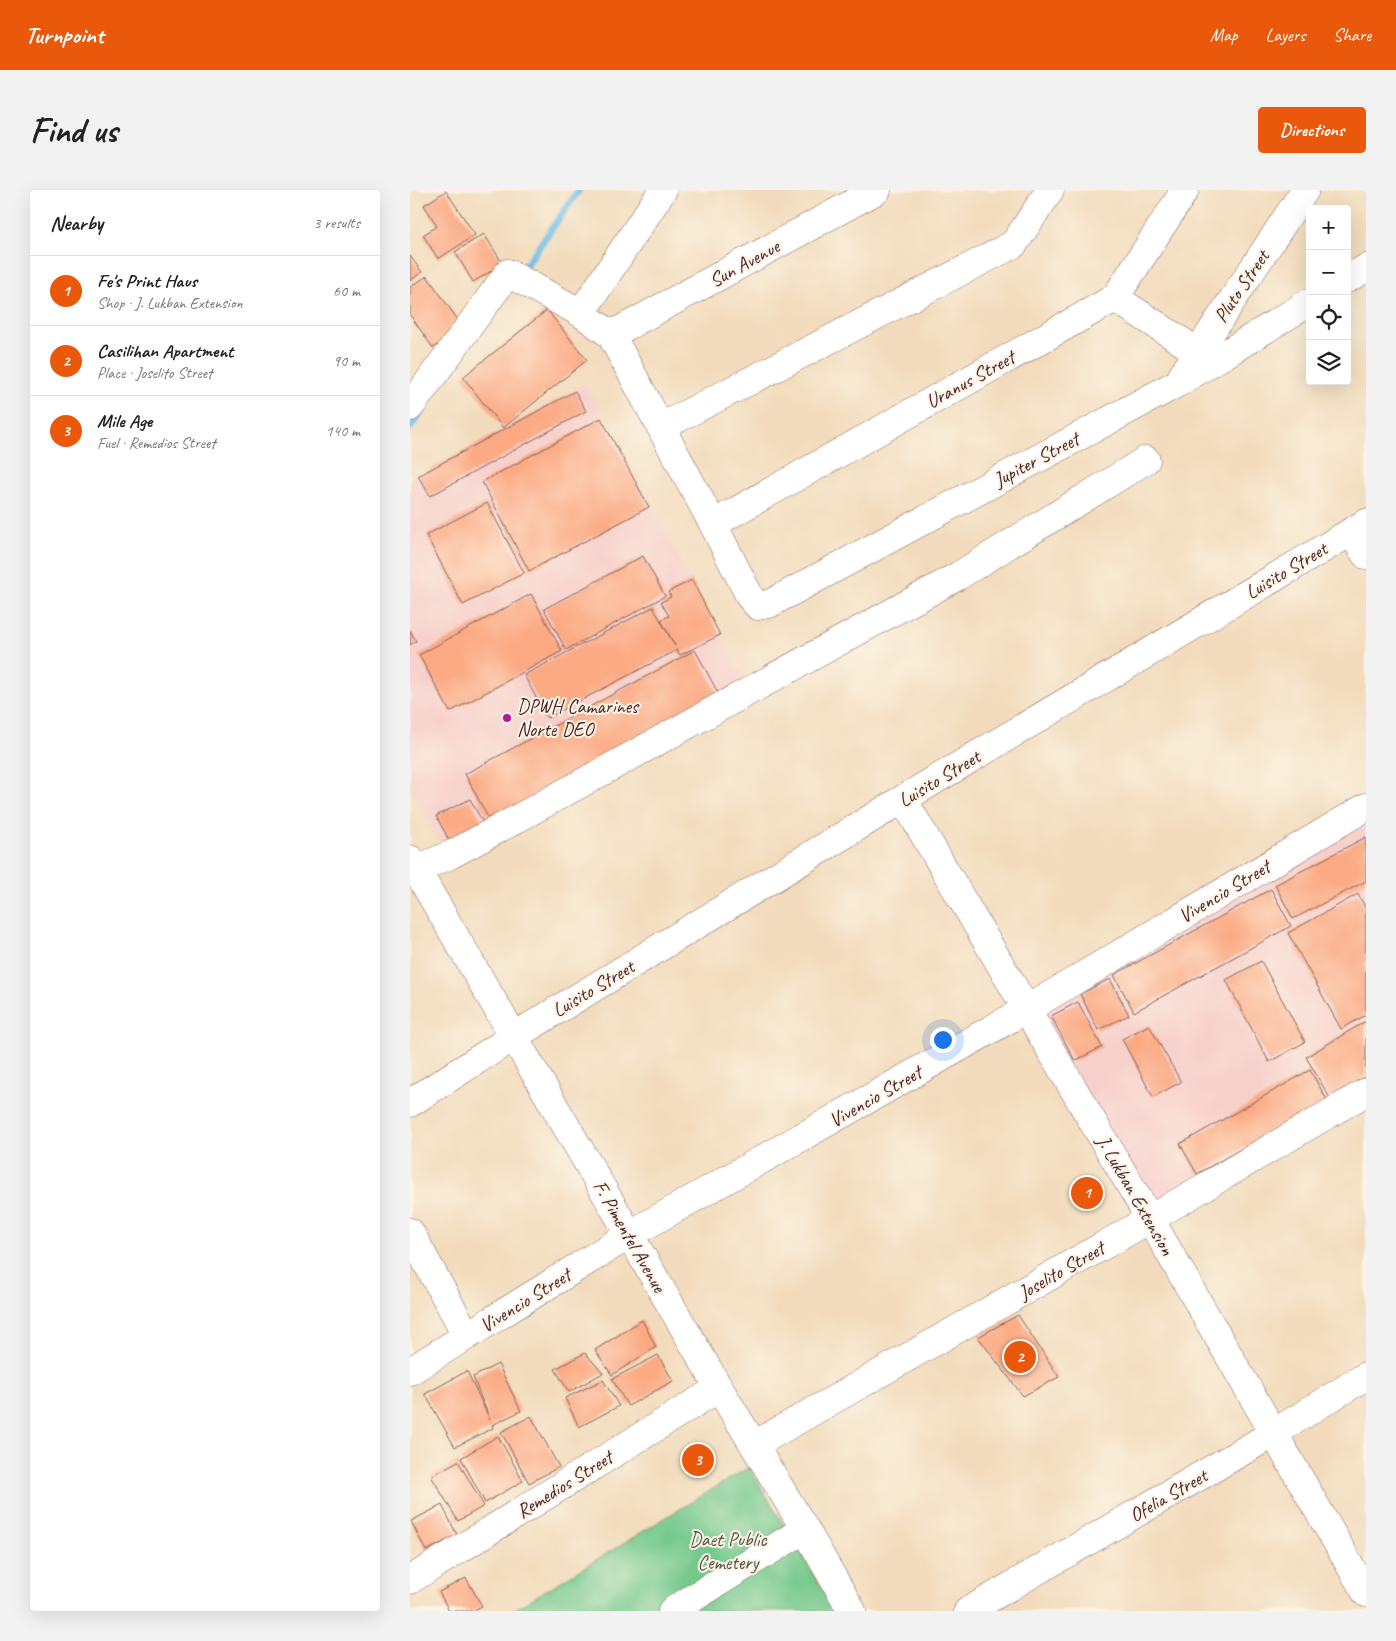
<!DOCTYPE html>
<meta charset="utf-8">
<style>
body{margin:0;font-family:Caveat,sans-serif;background:#f2f2f2;color:#222}
.controls{position:absolute;right:15px;top:15px;display:grid;overflow:hidden;border-radius:5px;box-shadow:0 5px 20px #0002}
.controls button{width:45px;height:45px;display:grid;place-items:center;padding:0;border:0;border-bottom:1px solid #e0e0e0;background:#fff;color:#222;font:25px sans-serif}
.you{position:absolute;left:532px;top:849px;width:18px;height:18px;margin:-12px;border:4px solid #fff;border-radius:50%;background:#1a73e8;box-shadow:0 0 0 8px #1a73e833}
.badge{display:grid;place-items:center;width:32px;height:32px;border-radius:50%;background:#ea580c;color:#fff;font-size:16px;font-weight:700}
.pin{position:absolute;translate:-50% -50%;border:2px solid #fff;box-shadow:0 1px 5px #0006}
.list{margin:0;padding:0;list-style:none}
h2{display:flex;justify-content:space-between;align-items:center;height:65px;margin:0;padding:0 20px;font-size:21px}
h2 small{font-size:16px;font-weight:400;color:#767676}
.list li{display:grid;grid-template-columns:32px 1fr auto;gap:15px;align-items:center;box-sizing:border-box;height:70px;padding:0 20px;border-top:1px solid #e0e0e0}
.list b{display:block;font-size:19px;white-space:nowrap}
.list p{margin:0;font-size:16px;white-space:nowrap;color:#767676}
.list em{font-size:16px;font-style:normal;color:#767676}
.icon{flex:none;width:28px;height:28px;fill:none;stroke:currentColor;stroke-width:2;stroke-linecap:round;stroke-linejoin:round}
.map{position:relative;flex:none;width:956px;height:1421px;overflow:hidden;border-radius:5px}
header{display:flex;align-items:center;gap:30px;box-sizing:border-box;height:70px;padding:0 25px;background:#ea580c;color:#fff}
header strong{font-size:24px}
nav{display:flex;gap:28px;margin-inline-start:auto;font-size:18px}
.intro{display:flex;align-items:center;justify-content:space-between;box-sizing:border-box;height:120px;padding:0 30px}
h1{margin:0;font-size:35px}
.button{padding:12px 22px;border-radius:5px;background:#ea580c;color:#fff;font-size:18px;font-weight:700}
main{display:flex;gap:30px;padding:0 30px}
aside{flex:1;background:#fff;border-radius:5px;box-shadow:0 5px 20px #0002}
.map>svg:first-child{display:block}
.built{fill:#f7d0cb}
.green{fill:#74c98d;stroke:#5f745c}
.lines{fill:none;stroke-linecap:round;stroke-linejoin:round}
.stream{stroke:#6abde6;stroke-width:7}
.building{fill:#fbaa84}
.minor-casing{stroke:#85615e;stroke-width:29}
.major-casing{stroke:#85615e;stroke-width:29}
.minor{stroke:#fff;stroke-width:28}
.major{stroke:#fff;stroke-width:28}
.poi-dot{fill:#b5179e;stroke:#fcf5e5;stroke-width:2}
.labels{text-anchor:middle;stroke-width:4;stroke-linejoin:round;paint-order:stroke}
.street-label{font-size:20px;fill:#4a1f2b;stroke:#fcf5e5}
.poi-label{font-size:20px;fill:#4a1f2b;stroke:#fcf5e5;text-anchor:start}
.park-label{font-size:20px;fill:#575248;stroke:#fcf5e5}
</style>
<header>
<strong>Turnpoint</strong>
<nav><a>Map</a><a>Layers</a><a>Share</a></nav>
</header>
<div class="intro"><h1>Find us</h1><a class="button">Directions</a></div>
<main>
<aside>
<h2>Nearby<small>3 results</small></h2>
<ul class="list">
<li><span class="badge">1</span><div><b>Fe's Print Haus</b><p>Shop · J. Lukban Extension</p></div><em>60 m</em></li>
<li><span class="badge">2</span><div><b>Casilihan Apartment</b><p>Place · Joselito Street</p></div><em>90 m</em></li>
<li><span class="badge">3</span><div><b>Mile Age</b><p>Fuel · Remedios Street</p></div><em>140 m</em></li>
</ul>
</aside>
<div class="map">
<svg width="956" height="1421" viewBox="0 0 956 1421">
<rect width="100%" height="100%" fill="#fcf5e5"/>
<filter id="ink" filterUnits="userSpaceOnUse"><feTurbulence type="fractalNoise" baseFrequency=".02" numOctaves="2"/><feDisplacementMap in="SourceGraphic" scale="10" xChannelSelector="R" yChannelSelector="G"/><feConvolveMatrix kernelMatrix="1 2 1 2 8 2 1 2 1" color-interpolation-filters="sRGB"/></filter>
<filter id="wash" filterUnits="userSpaceOnUse"><feTurbulence type="fractalNoise" baseFrequency=".0096" numOctaves="4" result="noise"/><feDisplacementMap in="SourceGraphic" scale="20" xChannelSelector="R" yChannelSelector="G"/><feGaussianBlur stdDeviation="1.12" result="paint"/><feColorMatrix in="noise" values="0 0 0 0 0 0 0 0 0 0 0 0 0 0 0 0 0 1.4 0 .05"/><feComposite in="paint" operator="in"/></filter>
<g filter="url(#wash)">
<rect width="100%" height="100%" fill="#f2dbbc"/>
<g class="built">
<path d="M175,193l163,303 -302,168 -36,-65v-310z"/>
<path d="M956,629v264l-213,122 -114,-198z"/>
</g>
<path class="green" d="M339,1277l85,142 -3,2h-319z"/>
<g class="lines">
<g class="stream">
<path d="M113,79l56,-79"/>
<path d="M0,238l11,-16"/>
</g>
</g>
<g id="blocks">
<g class="building">
<path d="M36,1l29,44 -37,24 -15,-24 14,-9 -13,-21z"/>
<path d="M74,44l19,30 -30,18 -18,-30z"/>
<path d="M0,66l12,16 -12,9z"/>
<path d="M17,86l36,51 -30,21 -23,-33v-28z"/>
<path d="M137,120l40,50 -84,68 -40,-51z"/>
<path d="M165,201l11,20 -156,85 -12,-20z"/>
<path d="M191,228l48,89 -120,64 -47,-89z"/>
<path d="M77,313l37,70 -61,32 -37,-70z"/>
<path d="M233,366l22,40 -99,54 -22,-41z"/>
<path d="M282,390l28,55 -40,20 -3,-5 -130,68 -23,-43 129,-68 22,39 -14,-26 8,-4 -8,-14 10,-5 -3,-5z"/>
<path d="M121,404l31,57 -112,61 -31,-57z"/>
<path d="M0,440l6,11 -6,4z"/>
<path d="M285,460l28,52 -230,125 -28,-53z"/>
<path d="M60,609l15,27 -34,18 -15,-28z"/>
<path d="M956,647v44l-73,38 -18,-34z"/>
<path d="M861,699l20,37 -157,86 -20,-37z"/>
<path d="M948,704l8,15v106l-25,14 -53,-96z"/>
<path d="M851,771l44,81 -36,20 -43,-82z"/>
<path d="M700,789l19,36 -31,15 -18,-36z"/>
<path d="M668,812l24,45 -27,14 -24,-45z"/>
<path d="M956,831v55l-36,22 -24,-41z"/>
<path d="M739,835l32,57 -28,15 -31,-58z"/>
<path d="M900,880l17,30 -130,74 -17,-30z"/>
<path d="M608,1125l41,62 -36,19 -45,-59z"/>
<path d="M232,1130l14,27 -44,28 -17,-25z"/>
<path d="M175,1163l18,20 -34,19 -14,-23z"/>
<path d="M248,1165l15,26 -45,25 -16,-27z"/>
<path d="M88,1174l23,47 -29,14 1,3 -38,19 -30,-53 42,-23 23,49 -17,-43z"/>
<path d="M193,1190l16,26 -40,21 -14,-29z"/>
<path d="M121,1226l28,51 -30,16 -28,-51z"/>
<path d="M88,1246l25,45 -38,22 -24,-45z"/>
<path d="M48,1271l26,45 -26,15 -27,-45z"/>
<path d="M32,1315l15,30 -31,16 -15,-30z"/>
<path d="M56,1388l16,28 -10,5h-23l-10,-19z"/>
</g>
</g>
</g>
<g filter="url(#ink)">
<use href="#blocks" fill-opacity="0" stroke="#85615e" stroke-width="1"/>
<g class="lines">
<defs>
<g id="minor">
<path d="M937,89l19,-11"/>
<path d="M705,108l83,54"/>
<path d="M171,123l82,-123"/>
<path d="M201,145l266,-145"/>
<path d="M772,186l123,-186"/>
<path d="M0,217l98,-134 73,40 30,22 102,189 37,73 8,9 11,-2 409,-221 132,-81"/>
<path d="M251,237l353,-183 36,-54"/>
<path d="M303,334l402,-226 70,-108"/>
<path d="M941,342l15,23"/>
<path d="M493,609l247,420 216,374"/>
<path d="M0,682l40,-17 41,-22 467,-257 188,-116"/>
<path d="M0,913l103,-66 390,-238 463,-276"/>
<path d="M0,1042l57,104"/>
<path d="M0,1181l219,-136 398,-226 339,-202"/>
<path d="M344,1255l396,-226 216,-127"/>
<path d="M0,1390l309,-192"/>
<path d="M262,1421l133,-82"/>
<path d="M558,1421l306,-178 92,-57"/>
</g>
<path id="major" d="M0,669l309,529 86,141 47,82"/>
</defs>
<use href="#minor" class="minor-casing"/>
<use href="#major" class="major-casing"/>
<use href="#minor" class="minor"/>
<use href="#major" class="major"/>
</g>
</g>
<circle class="poi-dot" cx="97" cy="528" r="5"/>
<g class="labels">
<g class="street-label">
<text transform="translate(334 73) rotate(-29)" y="7">Sun Avenue</text>
<text transform="translate(831 96) rotate(-56)" y="7">Pluto Street</text>
<text transform="translate(560 189) rotate(-29)" y="7">Uranus Street</text>
<text transform="translate(626 269) rotate(-28)" y="7">Jupiter Street</text>
<text transform="translate(876 380) rotate(-31)" y="7">Luisito Street</text>
<text transform="translate(529 588) rotate(-31)" y="7">Luisito Street</text>
<text transform="translate(814 701) rotate(-31)" y="7">Vivencio Street</text>
<text transform="translate(183 798) rotate(-31)" y="7">Luisito Street</text>
<text transform="translate(465 906) rotate(-30)" y="7">Vivencio Street</text>
<text transform="translate(726 1005) rotate(60)" y="7">J. Lukban Extension</text>
<text transform="translate(220 1046) rotate(60)" y="7">F. Pimentel Avenue</text>
<text transform="translate(651 1080) rotate(-30)" y="7">Joselito Street</text>
<text transform="translate(115 1110) rotate(-32)" y="7">Vivencio Street</text>
<text transform="translate(154 1294) rotate(-32)" y="7">Remedios Street</text>
<text transform="translate(758 1305) rotate(-30)" y="7">Ofelia Street</text>
</g>
<g class="poi-label">
<text x="107" y="523">DPWH Camarines<tspan x="107" dy="23">Norte DEO</tspan></text>
</g>
<g class="park-label">
<text x="318" y="1356">Daet Public<tspan x="318" dy="23">Cemetery</tspan></text>
</g>
</g>
</svg>
<div class="controls">
<button>+</button>
<button>−</button>
<button><svg class="icon" aria-label="locate" viewBox="0 0 24 24"><circle cx="12" cy="12" r="6"/><path d="M12 2v4M12 18v4M2 12h4M18 12h4"/></svg></button>
<button><svg class="icon" aria-label="layers" viewBox="0 0 24 24"><path d="M12 4l9 5-9 5-9-5zM3 14l9 5 9-5"/></svg></button>
</div>
<div class="you"></div>
<div class="pin badge" style="left:677px;top:1003px">1</div>
<div class="pin badge" style="left:610px;top:1167px">2</div>
<div class="pin badge" style="left:288px;top:1270px">3</div>
</div>
</main>
